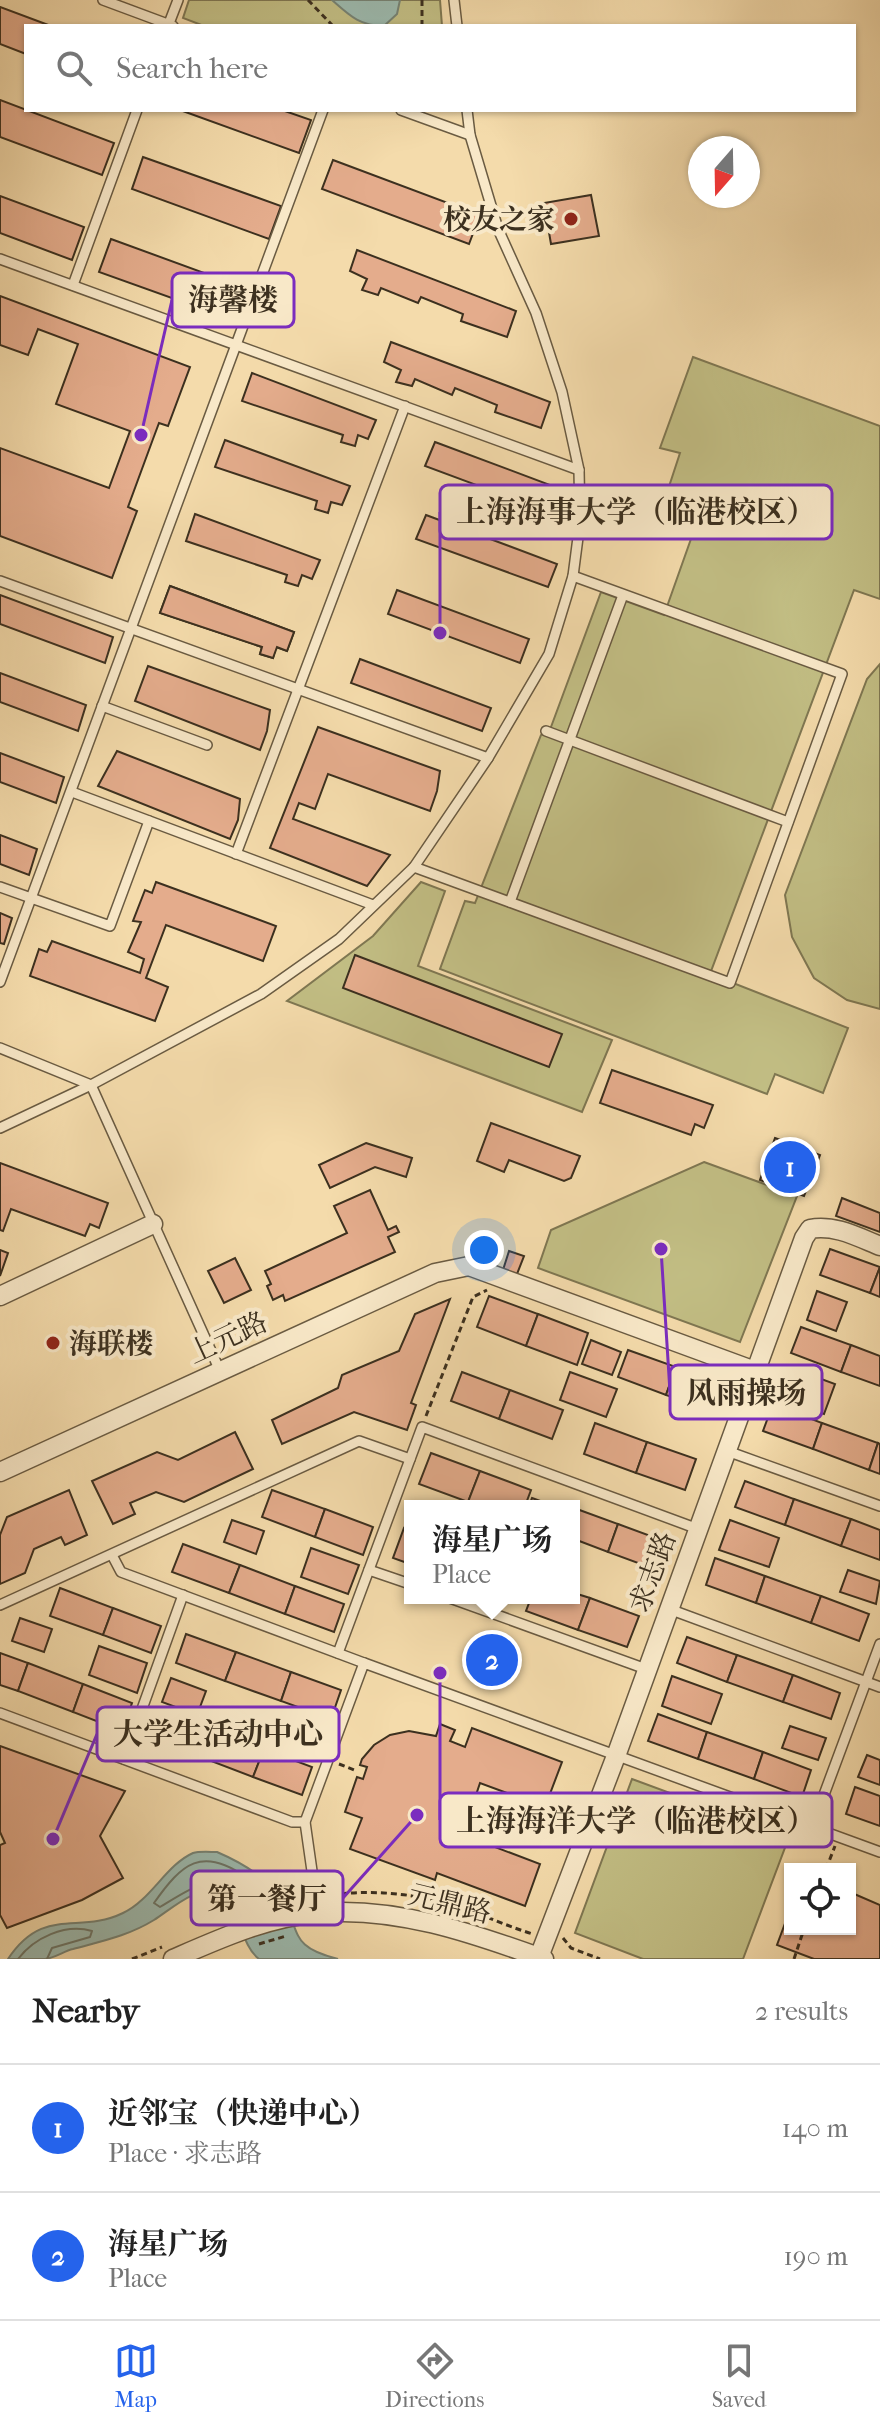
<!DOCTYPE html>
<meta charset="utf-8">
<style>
body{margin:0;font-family:"IM FELL French Canon","Noto Serif SC",serif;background:#f6f6f6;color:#222}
.controls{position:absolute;right:24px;bottom:24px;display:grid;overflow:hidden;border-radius:0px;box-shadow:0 2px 6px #0004}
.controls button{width:72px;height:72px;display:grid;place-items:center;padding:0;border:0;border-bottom:2px solid #e0e0e0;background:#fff;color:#222;font:40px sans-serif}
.compass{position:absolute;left:688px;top:136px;width:72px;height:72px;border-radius:50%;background:#fff;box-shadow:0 2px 6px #0004;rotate:200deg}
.you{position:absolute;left:484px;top:1250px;width:28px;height:28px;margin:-20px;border:6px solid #fff;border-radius:50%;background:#1a73e8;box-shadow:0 0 0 12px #1a73e833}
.badge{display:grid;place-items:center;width:52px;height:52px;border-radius:50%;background:#2563eb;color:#fff;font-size:26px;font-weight:700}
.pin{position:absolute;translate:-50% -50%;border:4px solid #fff;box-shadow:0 2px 8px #0006}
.popup{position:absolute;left:404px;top:1500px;width:176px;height:104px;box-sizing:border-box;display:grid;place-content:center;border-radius:0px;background:#fff;filter:drop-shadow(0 2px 6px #0005);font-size:26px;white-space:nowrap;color:#767676}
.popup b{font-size:30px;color:#222}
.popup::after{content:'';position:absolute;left:50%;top:100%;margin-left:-16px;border:16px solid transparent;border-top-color:#fff}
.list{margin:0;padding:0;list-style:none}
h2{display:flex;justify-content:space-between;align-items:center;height:104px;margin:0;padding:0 32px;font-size:34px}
h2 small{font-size:26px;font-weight:400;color:#767676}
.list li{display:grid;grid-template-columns:52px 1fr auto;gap:24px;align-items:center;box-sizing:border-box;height:128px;padding:0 32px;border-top:2px solid #e0e0e0}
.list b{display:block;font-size:30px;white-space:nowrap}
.list p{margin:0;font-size:26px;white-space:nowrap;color:#767676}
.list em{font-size:26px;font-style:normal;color:#767676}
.icon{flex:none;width:44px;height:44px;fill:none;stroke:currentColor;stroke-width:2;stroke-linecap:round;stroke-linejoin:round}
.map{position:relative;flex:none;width:880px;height:1959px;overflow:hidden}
.search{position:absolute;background:#fff;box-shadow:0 2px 6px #0004;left:24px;right:24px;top:24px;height:88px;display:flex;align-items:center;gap:20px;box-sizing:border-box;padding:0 28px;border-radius:0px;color:#767676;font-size:30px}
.sheet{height:360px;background:#fff}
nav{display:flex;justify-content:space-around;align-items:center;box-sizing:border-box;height:112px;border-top:2px solid #e0e0e0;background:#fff;font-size:22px;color:#767676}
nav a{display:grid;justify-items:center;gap:4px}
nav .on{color:#2563eb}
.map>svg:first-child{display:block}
.green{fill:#c2be84;stroke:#7f7752;stroke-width:2}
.water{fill:#9cbaaf;stroke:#768375;stroke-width:2}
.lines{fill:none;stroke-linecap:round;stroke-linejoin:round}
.shore{stroke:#6c7567;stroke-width:2}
.building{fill:#e4ac8c;stroke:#3c301f;stroke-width:2}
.lane-casing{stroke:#6a5b42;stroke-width:12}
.street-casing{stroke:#6a5b42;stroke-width:21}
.path{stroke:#3c301f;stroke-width:3;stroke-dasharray:6 4;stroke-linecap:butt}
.lane{stroke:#f8e8c8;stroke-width:9}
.street{stroke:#f8e8c8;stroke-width:18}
.poi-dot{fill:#8f2418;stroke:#f8e8c8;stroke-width:3}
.labels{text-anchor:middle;stroke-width:8;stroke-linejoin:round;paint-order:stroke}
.poi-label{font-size:28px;font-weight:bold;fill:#3c301f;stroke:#f8e8c8;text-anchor:end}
.street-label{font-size:28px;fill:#3c301f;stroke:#f8e8c8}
.leader{fill:none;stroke:#7b2cbf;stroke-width:3}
.callout-dot{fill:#7b2cbf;stroke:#f8e8c8;stroke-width:3}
.callout{fill:#f8e8c8;stroke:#7b2cbf;stroke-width:3}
.callout-label{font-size:30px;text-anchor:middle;font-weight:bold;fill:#3c301f}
</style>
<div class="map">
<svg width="880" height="1959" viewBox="0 0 880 1959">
<rect width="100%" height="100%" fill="#f4dbab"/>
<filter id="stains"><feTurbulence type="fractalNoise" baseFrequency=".0025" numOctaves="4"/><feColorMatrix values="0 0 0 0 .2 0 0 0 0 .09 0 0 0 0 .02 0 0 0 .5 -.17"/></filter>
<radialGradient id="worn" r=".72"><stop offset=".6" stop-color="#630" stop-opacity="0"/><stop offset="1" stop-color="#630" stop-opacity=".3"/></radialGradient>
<g class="green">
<path d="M189,0h251l2,26h-238l-21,-8z"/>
<path d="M693,357l187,69v173l-26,-9 -144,384 138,54 -25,65 -48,-19 -8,20 -327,-125 25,-68 10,2 66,-168 10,-8 50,-135 63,23 28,-79 -34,-16 22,-67 -20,-5z"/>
<path d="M880,664v345l-33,-9 -33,-22 -22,-41 -7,-42 82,-216z"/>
<path d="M421,882l24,9 -27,75 194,74 -30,72 -295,-111 86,-65z"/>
<path d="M704,1162l93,34 -57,146 -202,-74 13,-38z"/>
<path d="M632,1779l157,58 -46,122h-100l-68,-26z"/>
</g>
<g class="water">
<path d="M332,0h68l-3,14 -13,12c-24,0 -34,-10 -52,-26z"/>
<path d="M217,1852c21,9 47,24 61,43 26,35 7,51 60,64h-79c-21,-16 -16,-53 -40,-66 -20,-10 -49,17 -65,27 -26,16 -52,21 -81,29 -9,2 -18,9 -28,10 -12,0 -25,0 -37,0 36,-54 70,-24 115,-46 28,-13 43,-48 70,-60 6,-2 17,-1 24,-1z"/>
</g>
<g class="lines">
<g class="shore">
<path d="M246,1918c-22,-54 -48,-34 -86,-11l-6,-4c28,-40 48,-57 92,-26 12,9 23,19 30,32"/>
<path d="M18,1959c16,-21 47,-36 74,-28l-2,6 -38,11 -5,11"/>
</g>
</g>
<g class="building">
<path d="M0,7l51,19h-25v28l-26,-10z"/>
<path d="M0,100l114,43 -12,32 -102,-38z"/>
<path d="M180,110h102l29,10 -12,33z"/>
<path d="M143,157l138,49 -12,33 -137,-50z"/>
<path d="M333,160l147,55 -11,29 -147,-55z"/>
<path d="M591,195l8,41 -48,8 -7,-41z"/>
<path d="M0,196l84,31 -12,33 -72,-27z"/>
<path d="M111,239l137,50 -12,32 -137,-49z"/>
<path d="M357,250l159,61 -9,26 -46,-16 2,-7 -42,-17 -3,6 -37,-15 -3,7 -16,-5 5,-11 -17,-8z"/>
<path d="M0,296l190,71 -22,59 -9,-3 -6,16 -25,68 9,4 -25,67 -112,-42v-88l109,40 21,-57 -74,-27 22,-60 -40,-15 -10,26 -28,-10z"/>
<path d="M391,342l159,60 -9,26 -46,-16 2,-7 -42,-17 -3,7 -37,-16 -3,7 -16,-4 5,-12 -17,-8z"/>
<path d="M252,373l124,47 -8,19 -10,-4 -3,11 -14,-4 2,-7 -101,-34z"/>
<path d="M225,440l125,46 -8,19 -11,-3 -3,11 -13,-4 2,-8 -102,-34z"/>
<path d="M435,442l131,49 -9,24 -132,-49z"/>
<path d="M195,514l125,46 -8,19 -10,-4 -4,11 -13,-4 2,-7 -101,-34z"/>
<path d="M426,515l131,49 -9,23 -132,-48z"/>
<path d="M170,586l124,46 -7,19 -11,-4 -3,11 -13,-4 2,-7 -102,-34z"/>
<path d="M170,586l124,46 -7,19 -10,-4 -4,11 -13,-4 2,-7 -102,-34z"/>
<path d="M397,590l132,49 -9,24 -132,-49z"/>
<path d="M0,595l113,42 -8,26 -105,-39z"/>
<path d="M360,659l131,49 -9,23 -131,-48z"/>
<path d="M148,666l122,44 -3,21 -7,19 -125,-49z"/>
<path d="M0,673l86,32 -8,26 -78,-29z"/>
<path d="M318,727l122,44 -3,20 -7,20 -102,-37 -13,35 -16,-6 -6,16 97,36 -23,31 -97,-38z"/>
<path d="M117,751l123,48 -2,21 -8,19 -132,-53z"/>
<path d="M0,753l64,24 -8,26 -56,-21z"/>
<path d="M0,835l37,14 -8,26 -29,-11z"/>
<path d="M156,882l120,44 -13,35 -97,-36 -20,53 22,9 -13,34 -125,-45 9,-27 8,3 5,-11 88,32 4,-14 -16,-7 13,-30 -8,-1 12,-31 7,3z"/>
<path d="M0,913l12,5 -8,26 -4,-1z"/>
<path d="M355,955l207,79 -13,33 -206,-79z"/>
<path d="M612,1070l101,35 -9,23 -9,-4 -4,11 -91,-32z"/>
<path d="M491,1123l89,33 -9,22 -7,3 -55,-21 -5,12 -27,-11z"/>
<path d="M775,1138l45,17 -16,41 -44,-16z"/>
<path d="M366,1143l46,15 -6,19 -31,-10 -45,21 -11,-23z"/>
<path d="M0,1163l108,40 -9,25 -9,-4 -5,12 -74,-27 -8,22 -3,-1z"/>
<path d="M370,1190l18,40 8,-4 3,6 -11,5 7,15 -110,49 -2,-6 -10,5 -6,-14 4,-2 -6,-13 82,-38 -13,-27z"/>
<path d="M842,1198l38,15v19l-44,-16z"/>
<path d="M830,1249l50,18 -10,26 -50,-18z"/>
<path d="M0,1250l8,3 -8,23z"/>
<path d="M509,1251l15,5 -7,18 -14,-4z"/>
<path d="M235,1258l16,32 -27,13 -16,-32z"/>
<path d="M880,1267v30l-10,-4z"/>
<path d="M817,1291l30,11 -11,29 -29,-11z"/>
<path d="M489,1296l49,18 -12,32 -49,-19z"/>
<path d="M450,1299l-39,104 5,2 -9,25 -53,-18 -72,32 -10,-24 66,-32 4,-13 57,-24 16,-37z"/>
<path d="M538,1314l50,19 -11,32 -51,-19z"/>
<path d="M801,1327l50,18 -10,27 -50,-19z"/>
<path d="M591,1340l30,12 -9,23 -30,-11z"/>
<path d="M851,1345l29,11v30l-39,-14z"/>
<path d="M628,1350l48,17 -10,28 -48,-18z"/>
<path d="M786,1366l49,18 -11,30 -49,-18z"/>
<path d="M676,1367l49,19 -10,27 -49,-18z"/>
<path d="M462,1372l48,18 -11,29 -48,-18z"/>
<path d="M570,1372l47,17 -11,28 -46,-17z"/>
<path d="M510,1390l53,20 -11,29 -53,-20z"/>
<path d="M773,1404l49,19 -9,26 -50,-18z"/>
<path d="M595,1423l52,19 -11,31 -52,-19z"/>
<path d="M822,1423l56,20 -9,27 -56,-21z"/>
<path d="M235,1432l18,37 -69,33 -28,-10 -26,11 5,11 -22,10 -21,-43 65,-29 21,8z"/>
<path d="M647,1442l49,17 -11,31 -49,-17z"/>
<path d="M878,1443l2,1v30l-11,-4z"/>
<path d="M431,1453l49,18 -12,31 -49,-18z"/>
<path d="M480,1471l51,19 -6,16h-47l-10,-4z"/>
<path d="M745,1481l49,18 -9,26 -50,-18z"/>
<path d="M69,1490l18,45 -22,10 -4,-8 -27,12 -9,24 -25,11v-49l7,-18z"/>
<path d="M272,1490l53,19 -10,28 -53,-20z"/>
<path d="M532,1498l22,8h-25z"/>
<path d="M794,1499l57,20 -10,27 -56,-21z"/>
<path d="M574,1508l44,16 -10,28 -34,-13z"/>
<path d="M325,1509l48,18 -10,28 -48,-18z"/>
<path d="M851,1519l29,11v30l-39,-14z"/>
<path d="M232,1520l32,11 -8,23 -32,-12z"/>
<path d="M730,1520l49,18 -10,29 -50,-17z"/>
<path d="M618,1524l49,18 -10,28 -49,-18z"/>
<path d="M404,1528l6,3v33l-17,-6z"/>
<path d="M183,1544l57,21 -11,28 -57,-21z"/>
<path d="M311,1548l48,17 -11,29 -47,-17z"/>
<path d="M715,1558l50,18 -9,27 -50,-18z"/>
<path d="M240,1565l55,21 -10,28 -56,-21z"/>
<path d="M848,1570l32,11 -4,23 -36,-12z"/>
<path d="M765,1576l56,20 -10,27 -55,-20z"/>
<path d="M295,1586l49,18 -10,28 -49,-18z"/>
<path d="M60,1588l53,20 -10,27 -53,-19z"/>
<path d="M574,1593l16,5 -12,32 -52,-19 5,-13h43z"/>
<path d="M821,1596l48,18 -10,27 -48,-18z"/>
<path d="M590,1598l49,18 -12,31 -49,-17z"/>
<path d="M113,1608l48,18 -10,27 -48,-18z"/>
<path d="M20,1618l32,11 -8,23 -32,-11z"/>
<path d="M186,1634l50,18 -11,29 -49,-18z"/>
<path d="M687,1637l50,18 -10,27 -50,-19z"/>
<path d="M99,1646l48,17 -10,30 -48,-18z"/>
<path d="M236,1652l55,20 -10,29 -56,-20z"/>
<path d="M0,1653l28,10 -10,28 -18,-6z"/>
<path d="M737,1655l56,20 -10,27 -56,-20z"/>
<path d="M28,1663l55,21 -10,28 -55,-21z"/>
<path d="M291,1672l50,18 -10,29 -50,-18z"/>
<path d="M793,1675l47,18 -9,26 -48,-17z"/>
<path d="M672,1676l50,18 -11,30 -49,-18z"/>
<path d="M171,1678l35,13 -9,24 -35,-13z"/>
<path d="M83,1684l49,19 -10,28 -49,-19z"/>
<path d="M158,1709l50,19 -10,28 -51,-18z"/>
<path d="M279,1714l49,17 -11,29 -48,-18z"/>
<path d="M658,1714l49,18 -9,27 -50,-18z"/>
<path d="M440,1724l15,6 -5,11 15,6 7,-19 90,34 -17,45 -65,-24 -5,15 10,4 -14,36 69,26 -15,42 -88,-33 -2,7 -85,-31 12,-31 -17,-6 12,-35 6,2 4,-12 -7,-2 2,-6 12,-14 16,-10 19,-4 27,5z"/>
<path d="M790,1726l36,12 -8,22 -36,-12z"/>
<path d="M208,1728l56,21 -11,28 -55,-21z"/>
<path d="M707,1732l56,20 -9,27 -56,-20z"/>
<path d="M0,1746l125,45 -25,45 23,42 -41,22 -75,28 -7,-13v-70l5,-2 -5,-11z"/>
<path d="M264,1749l48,18 -10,28 -49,-18z"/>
<path d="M763,1752l48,18 -9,27 -48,-18z"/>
<path d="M867,1755l13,5v25l-22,-8z"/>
<path d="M855,1787l25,9v30l-34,-12z"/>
<path d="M852,1893l28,12v54h-66l-37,-14 13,-35v19h60z"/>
</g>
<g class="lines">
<defs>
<g id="lane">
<path d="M103,0l70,26"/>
<path d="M454,0l3,26"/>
<path d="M168,26l10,-26"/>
<path d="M401,110l69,25"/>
<path d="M0,259l579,211"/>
<path d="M73,285l64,-175"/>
<path d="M0,581l488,177"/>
<path d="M102,706l105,39"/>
<path d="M546,731l242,91"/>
<path d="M72,792l301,113"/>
<path d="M236,854l169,-448"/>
<path d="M414,867l316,116 112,-309 -269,-98"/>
<path d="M0,887l110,39 39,-105"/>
<path d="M510,902l113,-307"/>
<path d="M0,982l323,-872"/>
<path d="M0,1048l91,37 170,-91 78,-55 75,-72 74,-109 61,-104 24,-78 7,-54 -1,-52 -17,-78 -26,-79 -38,-84 -28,-94 -3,-25"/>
<path d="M0,1128l91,-43 129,286"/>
<path d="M727,1451l153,55"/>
<path d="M112,1555l9,17 243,91"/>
<path d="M369,1570l41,14"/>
<path d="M450,1598l196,71"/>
<path d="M0,1605l359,-164 51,18"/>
<path d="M669,1609l211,78"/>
<path d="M338,1653l84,-226 276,102"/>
<path d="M0,1713l292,109h13"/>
<path d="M124,1759l59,-164"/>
<path d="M812,1827l68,-183"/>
<path d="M318,1913l-13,-91 59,-159 516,189"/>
</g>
<g id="street">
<path d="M0,1296l153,-72"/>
<path d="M0,1472l435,-199 34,-7 286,105"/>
<path d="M539,1957l77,-201 188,-518 6,-9c24,-5 48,8 70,17"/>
<path d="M173,1959c46,-20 94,-42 145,-46 77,-7 154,20 226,46"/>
</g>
</defs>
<use href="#lane" class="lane-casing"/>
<use href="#street" class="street-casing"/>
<g class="path">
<path d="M308,0l25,26"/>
<path d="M422,0v26"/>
<path d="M426,1416l47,-119 14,-7"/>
<path d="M339,1764l18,7"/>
<path d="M826,1869l9,-23"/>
<path d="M331,1895c44,-6 89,-1 131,13 24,8 47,19 71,26"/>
<path d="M563,1938l8,10 29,11"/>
<path d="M259,1944l27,-8"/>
<path d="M132,1959l30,-12"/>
<path d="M794,1959l10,-30"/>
</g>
<use href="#lane" class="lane"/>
<use href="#street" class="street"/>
</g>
<g class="poi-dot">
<circle cx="571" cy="219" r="8"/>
<circle cx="53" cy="1343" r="8"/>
</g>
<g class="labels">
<g class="poi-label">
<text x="555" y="229">校友之家</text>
<text x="69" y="1353" text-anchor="start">海联楼</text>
</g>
<g class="street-label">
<text transform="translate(227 1337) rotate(-25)" y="10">上元路</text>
<text transform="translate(652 1572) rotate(-70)" y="10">求志路</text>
<text transform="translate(450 1903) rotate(14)" y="10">元鼎路</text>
</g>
</g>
<path class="leader" d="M141 435L172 300M440 633L440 512M661 1249L670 1392M53 1839L97 1734M440 1673L440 1820M417 1815L343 1898"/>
<g class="callout-dot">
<circle cx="141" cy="435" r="8"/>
<circle cx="440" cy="633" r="8"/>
<circle cx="661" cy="1249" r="8"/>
<circle cx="53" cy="1839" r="8"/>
<circle cx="440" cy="1673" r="8"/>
<circle cx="417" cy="1815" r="8"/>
</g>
<g class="callout">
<rect x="172" y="273" width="122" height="54" rx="8"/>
<rect x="440" y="485" width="392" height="54" rx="8"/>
<rect x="670" y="1365" width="152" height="54" rx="8"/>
<rect x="97" y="1707" width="242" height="54" rx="8"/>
<rect x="440" y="1793" width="392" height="54" rx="8"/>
<rect x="191" y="1871" width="152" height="54" rx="8"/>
</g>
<g class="callout-label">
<text x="233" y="310">海馨楼</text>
<text x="636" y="522">上海海事大学（临港校区）</text>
<text x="746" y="1403">风雨操场</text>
<text x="218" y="1744">大学生活动中心</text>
<text x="636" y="1831">上海海洋大学（临港校区）</text>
<text x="267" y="1909">第一餐厅</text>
</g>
<rect width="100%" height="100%" filter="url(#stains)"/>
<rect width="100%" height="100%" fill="url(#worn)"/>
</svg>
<div class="controls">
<button><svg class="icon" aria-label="locate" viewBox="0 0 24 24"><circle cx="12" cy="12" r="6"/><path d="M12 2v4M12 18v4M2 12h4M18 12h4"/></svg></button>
</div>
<svg class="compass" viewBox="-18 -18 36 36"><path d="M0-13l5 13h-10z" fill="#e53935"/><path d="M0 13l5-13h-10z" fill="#767676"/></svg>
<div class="you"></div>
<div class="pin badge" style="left:790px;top:1167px">1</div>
<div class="pin badge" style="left:492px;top:1660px">2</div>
<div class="popup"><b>海星广场</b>Place</div>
<div class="search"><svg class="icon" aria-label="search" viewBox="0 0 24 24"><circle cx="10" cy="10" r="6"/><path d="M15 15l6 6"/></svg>Search here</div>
</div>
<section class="sheet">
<h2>Nearby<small>2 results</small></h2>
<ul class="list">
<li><span class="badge">1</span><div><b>近邻宝（快递中心）</b><p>Place · 求志路</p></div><em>140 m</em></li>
<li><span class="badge">2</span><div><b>海星广场</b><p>Place</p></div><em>190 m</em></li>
</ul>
</section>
<nav>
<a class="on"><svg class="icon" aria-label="map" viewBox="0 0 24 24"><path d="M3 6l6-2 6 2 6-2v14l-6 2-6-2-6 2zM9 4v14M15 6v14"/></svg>Map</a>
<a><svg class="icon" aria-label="directions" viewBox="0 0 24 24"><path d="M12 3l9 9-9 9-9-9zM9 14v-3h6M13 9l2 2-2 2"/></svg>Directions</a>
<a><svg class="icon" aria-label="saved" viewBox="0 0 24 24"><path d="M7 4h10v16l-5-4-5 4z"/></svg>Saved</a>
</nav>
